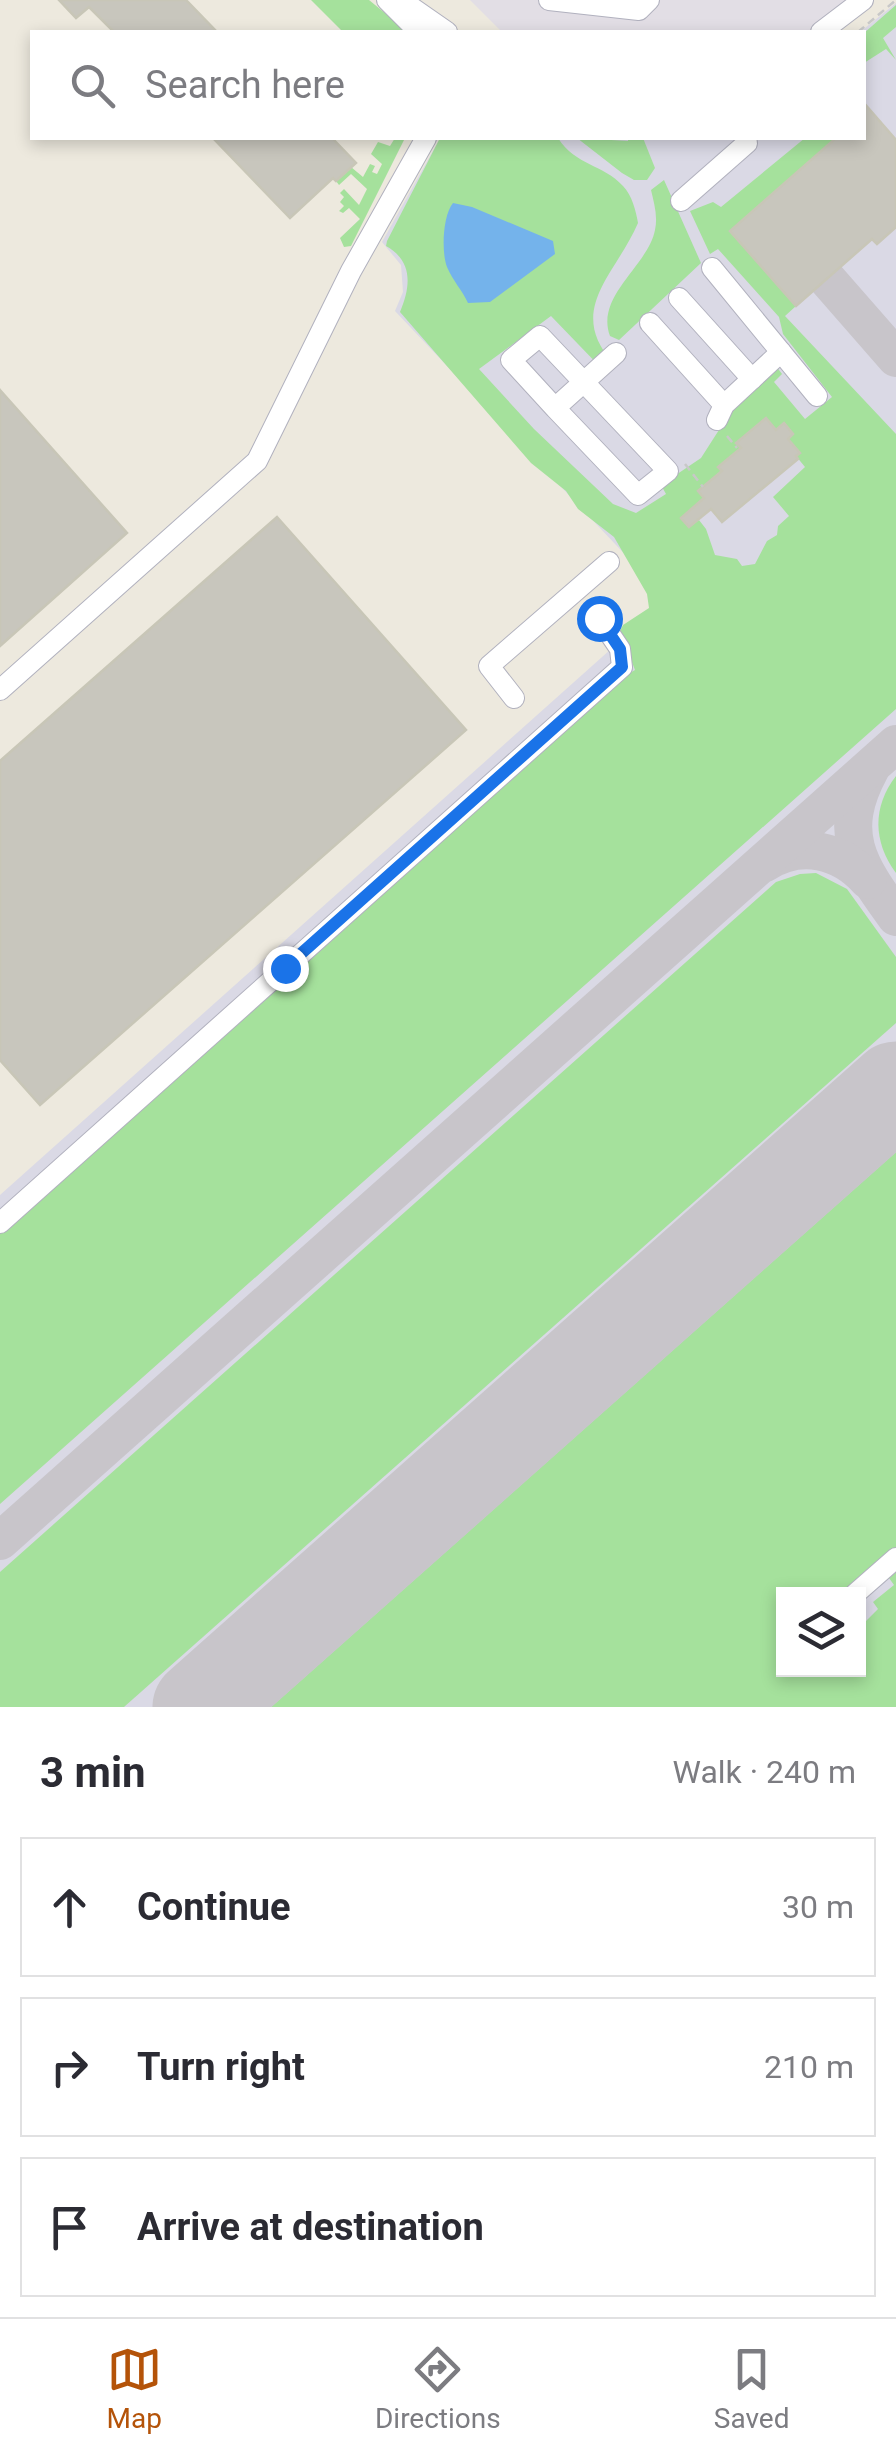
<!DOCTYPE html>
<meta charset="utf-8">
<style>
body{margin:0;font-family:Roboto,sans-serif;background:#f7f7f7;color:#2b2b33}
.controls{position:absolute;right:30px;bottom:30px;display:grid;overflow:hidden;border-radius:0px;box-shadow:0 5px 15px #0003}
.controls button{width:90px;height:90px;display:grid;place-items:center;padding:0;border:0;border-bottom:2px solid #e1e1e2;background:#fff;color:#2b2b33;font:50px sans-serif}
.stop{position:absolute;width:30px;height:30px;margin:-22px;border:8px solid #1a73e8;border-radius:50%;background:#fff}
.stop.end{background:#1a73e8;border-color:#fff;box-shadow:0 2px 10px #0008}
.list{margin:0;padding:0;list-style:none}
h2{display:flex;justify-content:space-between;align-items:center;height:130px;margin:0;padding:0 40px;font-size:42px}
h2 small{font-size:32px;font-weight:400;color:#7c7c81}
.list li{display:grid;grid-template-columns:65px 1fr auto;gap:30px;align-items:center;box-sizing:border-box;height:140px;margin:0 20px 20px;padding:0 20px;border:2px solid #e1e1e2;border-radius:0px}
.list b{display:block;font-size:38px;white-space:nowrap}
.list em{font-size:32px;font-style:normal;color:#7c7c81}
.icon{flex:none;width:55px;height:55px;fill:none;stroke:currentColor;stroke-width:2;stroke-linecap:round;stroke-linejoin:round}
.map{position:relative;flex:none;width:896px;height:1707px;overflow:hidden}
.search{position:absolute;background:#fff;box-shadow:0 5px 15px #0003;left:30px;right:30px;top:30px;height:110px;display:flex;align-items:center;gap:25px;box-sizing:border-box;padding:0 35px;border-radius:0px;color:#7c7c81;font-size:38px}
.sheet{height:610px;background:#fff}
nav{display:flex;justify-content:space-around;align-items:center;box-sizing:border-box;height:140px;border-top:2px solid #e1e1e2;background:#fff;font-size:28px;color:#7c7c81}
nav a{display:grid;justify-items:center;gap:5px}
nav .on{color:#b45309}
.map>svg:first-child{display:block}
.industrial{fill:#e2dee5}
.airport{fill:#dad9e5;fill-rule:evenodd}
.green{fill:#a5e19c;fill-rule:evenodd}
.water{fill:#74b3eb}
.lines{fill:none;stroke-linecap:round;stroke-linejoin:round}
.taxiway{stroke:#c8c5ca;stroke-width:38}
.runway{stroke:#c8c5ca;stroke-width:95}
.building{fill:#c8c6bd;stroke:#c8c6b7;stroke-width:2.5}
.minor-casing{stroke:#b1b1be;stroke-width:22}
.path{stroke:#c8c8c8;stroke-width:2.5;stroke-dasharray:8 5;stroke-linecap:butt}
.minor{stroke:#fff;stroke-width:20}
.route{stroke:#1a73e8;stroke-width:12}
</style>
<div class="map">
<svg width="896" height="1707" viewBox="0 0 896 1707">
<rect width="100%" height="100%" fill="#ede9de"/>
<path class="industrial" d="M470,0h387l-32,30 -16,2h-290l-19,-2z"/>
<path class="airport" d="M896,3v1704h-896v-512l667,-596 -272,-288 8,-19 -2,-27 -19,-23 58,-104h424v-106h-4zM784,1594h74v76h-74z"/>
<g class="green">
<path d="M311,0h58l39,32h-65z"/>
<path d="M896,5v22l-13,11 13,22 -10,-11 -22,14v-30z"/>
<path d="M395,138h10l-54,108 -7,1 -4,-9 20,-19 -11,-11 -6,5 -4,-2 5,-5 -4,-4 4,-5 -4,-4 4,-4 15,16 8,-16 -16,-15 -12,11 -3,-4 15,-14 12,10 7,-13 5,2 -3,6 5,2 5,-10 -11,-10 7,-12 12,4z"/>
<path d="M440,138h118c18,28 45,26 65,48 9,9 13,25 15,37 -23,53 -73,87 -24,141l-9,8 -54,-56 -72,53 55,60 79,75 23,9 30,-19 -5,-9 40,-27 41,-64 34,-28 6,8 -8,8 31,37 27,-22 -49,-63 -4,-17 -61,-68 -8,5 -20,-43 23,-9 8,5 84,-69h31l-45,40 5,128 -11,10 111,118v275l-896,795v-277l621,-549 14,-8 -15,-39 3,-6 26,-17 -2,-14 -33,-57 -36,-28 -12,-18 -35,-28 -131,-151c11,-26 13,-51 -14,-66l1,-5zM785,423l8,11 -5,5 11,13 -3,4 9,11 -32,30 16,19 -11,10 -1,9 -10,6 -12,23 -13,2 -5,-7 -22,-4 -9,-26 -7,-9 -10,7 -8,-9 23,-20 -5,-8 27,-14 -7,-10 18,-14 8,1 -8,-10 39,-13z"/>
<path d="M577,138l51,3v-3h15l12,30 -8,12h-13l-12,-7z"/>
<path d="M664,180l37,83 -82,77 -9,-4c-15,-40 38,-70 45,-106 3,-14 -1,-27 -4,-40z"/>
<path d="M896,776v97c-23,-31 -24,-66 0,-97z"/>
<path d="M816,873l31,16 49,68v66l-772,684h-124v-135l776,-690 24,-8z"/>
<path d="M896,1152v399l-49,43h-63v76h74l1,-52 5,5 14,-14 -5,-7 21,-17 -5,-7 -9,7 16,-23v145h-625z"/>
</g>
<path class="water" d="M453,203l19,4 81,34 2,13 -65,48 -22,1c-6,-13 -15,-22 -21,-36 -6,-16 -4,-52 6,-64z"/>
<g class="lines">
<g class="taxiway">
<path d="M827,279l69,79"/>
<path d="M870,770c-34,63 -12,95 26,147"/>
<path d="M765,863c36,-23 76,-13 103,17"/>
<path d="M0,1541l896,-797"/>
</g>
<path class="runway" d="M200,1707l696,-618"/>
</g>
<g class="building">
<path d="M59,0h127l31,32h-103l-25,-25 -13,11z"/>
<path d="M864,103l32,37v87l-19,17 -5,-5 -76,67 -66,-75 106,-93h28z"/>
<path d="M213,138h119l24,25 -20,18 -3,-3 -43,40z"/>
<path d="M0,390l127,143 -127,113z"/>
<path d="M766,418l10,12 8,-7 9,11 -5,5 12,14 -4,3 2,3 -76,63 -11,-13 -22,18 -8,-9 23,-20 -6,-7 24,-20 -4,-4 23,-19 -5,-5z"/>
<path d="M277,517l189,213 -426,375 -40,-45v-299z"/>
</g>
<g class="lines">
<defs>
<g id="minor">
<path d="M387,0l32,32"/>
<path d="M401,0l46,32"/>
<path d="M549,0l90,10 10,-10"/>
<path d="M821,32l42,-32"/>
<path d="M681,201l66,-58"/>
<path d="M712,268l105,128"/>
<path d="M679,298l73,81"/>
<path d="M650,323l74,82"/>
<path d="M555,408l-44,-48 29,-24 128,135 -30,24 -83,-87 61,-55"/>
<path d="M717,420l7,-15 57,-53"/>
<path d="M0,690l257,-229 94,-190 75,-133"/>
<path d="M514,698l-25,-32 120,-104"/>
<path d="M0,1223l622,-556 -2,-18 -21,-31"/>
<path d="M855,1594l41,-36"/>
</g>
</defs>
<use href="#minor" class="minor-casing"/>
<g class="path">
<path d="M858,32l38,-32"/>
<path d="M727,436l10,12"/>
<path d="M685,464l18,23"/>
</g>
<use href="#minor" class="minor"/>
</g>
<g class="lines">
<path class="route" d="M285,968l337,-301 -2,-18 -21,-31"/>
</g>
</svg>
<div class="controls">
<button><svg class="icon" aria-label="layers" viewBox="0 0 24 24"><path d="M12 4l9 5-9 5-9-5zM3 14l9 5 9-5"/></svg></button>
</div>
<div class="stop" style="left:599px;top:618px"></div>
<div class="stop end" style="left:285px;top:968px"></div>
<div class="search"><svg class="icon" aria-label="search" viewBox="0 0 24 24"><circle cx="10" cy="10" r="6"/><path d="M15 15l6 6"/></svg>Search here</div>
</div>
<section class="sheet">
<h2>3 min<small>Walk · 240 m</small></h2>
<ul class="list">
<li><svg class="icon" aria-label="ahead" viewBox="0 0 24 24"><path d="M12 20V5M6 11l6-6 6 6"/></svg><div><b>Continue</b></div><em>30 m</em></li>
<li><svg class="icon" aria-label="right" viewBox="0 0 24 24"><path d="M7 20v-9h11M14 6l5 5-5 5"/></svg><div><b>Turn right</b></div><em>210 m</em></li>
<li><svg class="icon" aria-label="arrive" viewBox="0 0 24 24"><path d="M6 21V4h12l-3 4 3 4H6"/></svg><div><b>Arrive at destination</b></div></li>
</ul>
</section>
<nav>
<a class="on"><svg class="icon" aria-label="map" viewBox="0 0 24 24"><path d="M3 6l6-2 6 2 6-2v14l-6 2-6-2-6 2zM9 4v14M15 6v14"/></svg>Map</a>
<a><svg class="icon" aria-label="directions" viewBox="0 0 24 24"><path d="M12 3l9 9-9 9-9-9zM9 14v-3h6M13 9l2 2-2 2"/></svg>Directions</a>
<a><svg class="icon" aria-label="saved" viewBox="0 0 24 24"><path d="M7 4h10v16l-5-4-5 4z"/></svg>Saved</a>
</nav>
